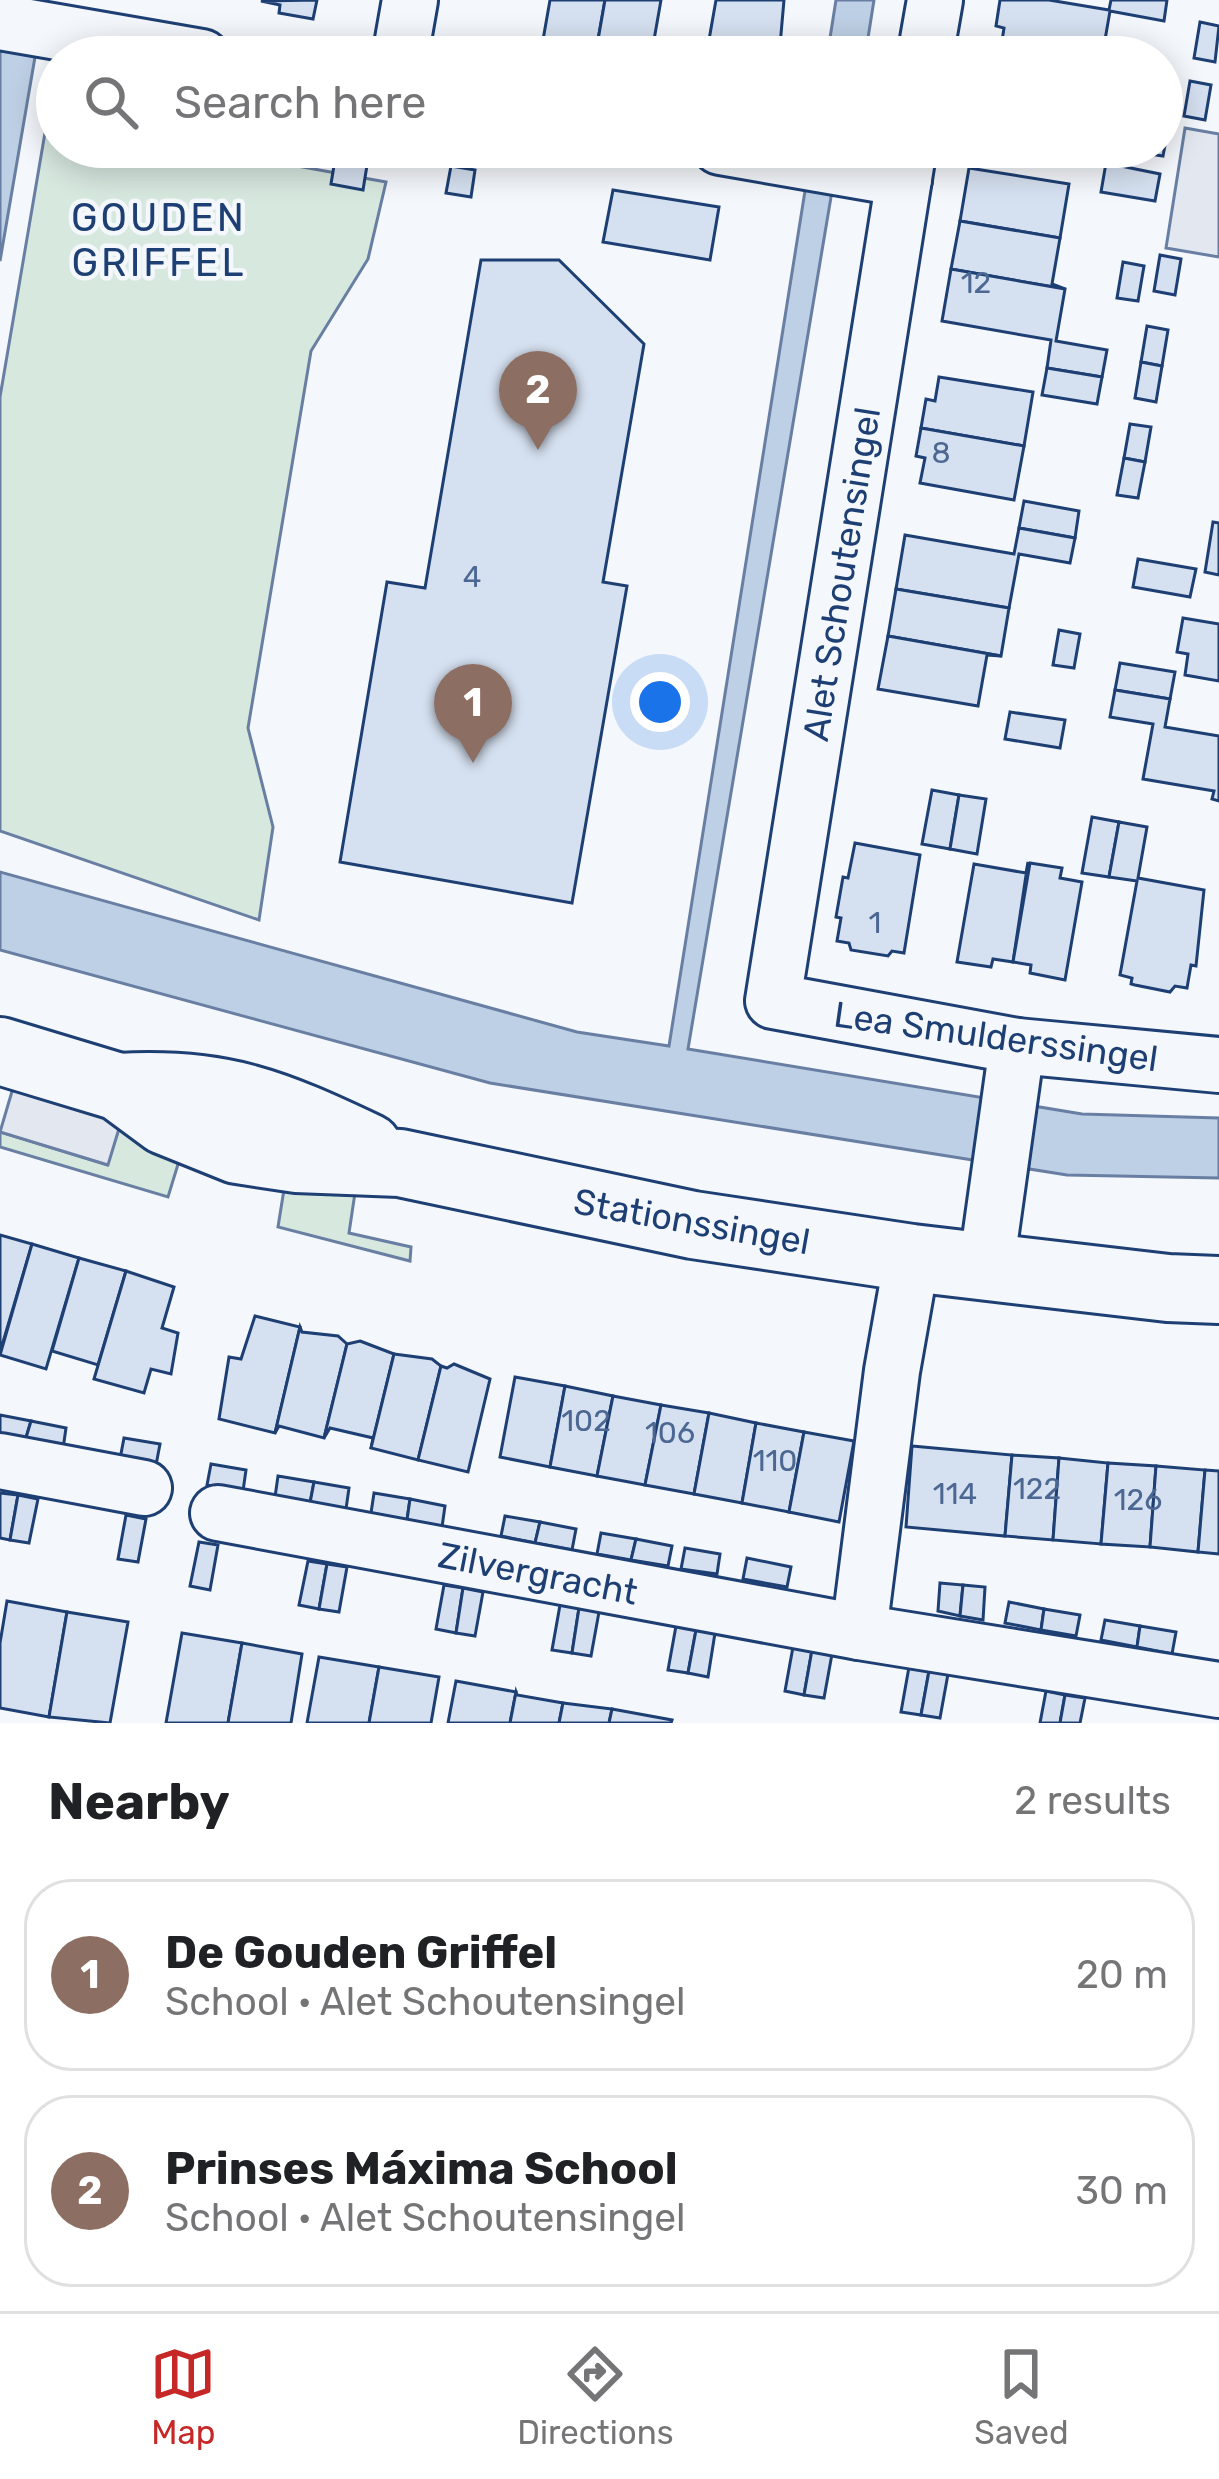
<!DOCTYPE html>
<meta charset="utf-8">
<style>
body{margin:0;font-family:Rubik,sans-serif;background:#f2f2f2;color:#202124}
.you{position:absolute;left:660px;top:702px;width:42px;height:42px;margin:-30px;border:9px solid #fff;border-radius:50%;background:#1a73e8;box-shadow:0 0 0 18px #1a73e833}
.badge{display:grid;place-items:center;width:78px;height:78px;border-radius:50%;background:#c62828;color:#fff;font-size:39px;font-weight:700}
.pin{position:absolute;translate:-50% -99px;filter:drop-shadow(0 3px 6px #0008)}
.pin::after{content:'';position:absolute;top:63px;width:42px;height:36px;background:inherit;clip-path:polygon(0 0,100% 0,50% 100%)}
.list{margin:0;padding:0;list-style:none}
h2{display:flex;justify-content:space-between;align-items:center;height:156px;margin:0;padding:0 48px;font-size:51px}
h2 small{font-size:39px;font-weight:400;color:#757577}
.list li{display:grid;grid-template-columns:78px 1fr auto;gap:36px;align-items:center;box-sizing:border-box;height:192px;margin:0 24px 24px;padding:0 24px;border:3px solid #e0e0e0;border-radius:48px}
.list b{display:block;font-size:45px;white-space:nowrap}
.list p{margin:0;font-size:39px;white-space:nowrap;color:#757577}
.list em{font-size:39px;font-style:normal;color:#757577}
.icon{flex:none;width:66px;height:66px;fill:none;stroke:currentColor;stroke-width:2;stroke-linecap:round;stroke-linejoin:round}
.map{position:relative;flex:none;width:1219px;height:1723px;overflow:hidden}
.search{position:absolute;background:#fff;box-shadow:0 6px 30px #0003;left:36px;right:36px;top:36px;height:132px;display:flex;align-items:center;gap:30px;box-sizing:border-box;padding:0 42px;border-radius:66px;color:#757577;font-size:45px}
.sheet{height:588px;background:#fff}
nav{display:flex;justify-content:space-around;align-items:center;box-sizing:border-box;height:168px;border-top:3px solid #e0e0e0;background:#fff;font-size:33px;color:#757577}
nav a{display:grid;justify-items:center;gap:6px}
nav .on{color:#c62828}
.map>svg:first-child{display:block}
.green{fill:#d7e8df;stroke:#687fa3;stroke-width:3}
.parking{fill:#e3e8f0;stroke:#687fa3;stroke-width:3}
.water{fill:#bed0e5;stroke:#687fa3;stroke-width:3}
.building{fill:#d5e0f0;stroke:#1d3f73;stroke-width:3}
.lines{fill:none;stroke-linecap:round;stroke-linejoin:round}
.minor-casing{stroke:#1d3f73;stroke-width:60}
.tertiary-casing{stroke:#1d3f73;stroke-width:72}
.minor{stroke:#f4f7fb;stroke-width:54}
.tertiary{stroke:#f4f7fb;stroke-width:66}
.labels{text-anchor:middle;stroke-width:9;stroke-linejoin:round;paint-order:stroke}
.number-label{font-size:30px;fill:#4b6792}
.street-label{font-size:36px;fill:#1d3f73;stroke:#f4f7fb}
.neighbourhood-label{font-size:39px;letter-spacing:3px;fill:#1d3f73;stroke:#f4f7fb}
</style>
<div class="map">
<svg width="1219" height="1723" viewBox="0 0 1219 1723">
<rect width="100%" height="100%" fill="#f4f7fb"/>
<g class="green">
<path d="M47,121l10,2v24h135l194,35 -18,77 -57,92 -63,377 25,99 -14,93 -259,-89v-434z"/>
<path d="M121,1122l62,26 -15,49 -168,-50v-15l107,33z"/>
<path d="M286,1177l70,9 -7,47 62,14 -1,14 -132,-34z"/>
</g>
<g class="parking">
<path d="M1185,128l34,6v123l-53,-9z"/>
<path d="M13,1088l108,34 -13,43 -108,-33z"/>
</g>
<g class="water">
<path d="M0,0h38l-3,57 -35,204z"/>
<path d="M836,0h38l-9,57h-38z"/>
<path d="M812,147h35l-16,50 -143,852 394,65 137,4v60l-152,-3 -577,-92 -490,-133v-78l577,160 92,14z"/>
</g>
<g class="building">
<path d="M317,0l-4,19 -34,-6 1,-8 -19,-4z"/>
<path d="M550,0h55l-10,57h-55z"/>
<path d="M605,0h56l-10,57h-56z"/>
<path d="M716,0h68l-5,57h-73z"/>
<path d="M1000,0h49l60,10 2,-10h56l-3,21 -54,-10 -8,46h-41l-60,-10 3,-19 -8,-2z"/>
<path d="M1200,22l19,4 -4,36 -21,-4z"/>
<path d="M1001,47l60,10h-62z"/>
<path d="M1190,81l21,4 -6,35 -21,-4z"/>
<path d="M1162,128l6,1 -5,27 -55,-8 54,-1z"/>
<path d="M337,147h33l-7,43 -32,-6z"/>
<path d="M1106,163l54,11 -5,27 -54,-9z"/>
<path d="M451,166l24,4 -4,27 -25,-4z"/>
<path d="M969,168l100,16 -9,54 -100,-17z"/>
<path d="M613,190l106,17 -9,53 -107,-18z"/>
<path d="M960,221l100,17 -8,46 13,5 -114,-20z"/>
<path d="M1160,255l21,4 -6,36 -21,-4z"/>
<path d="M481,260h78l85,84 -41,238 24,4 -55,317 -232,-41 47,-280 38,6z"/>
<path d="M1123,262l21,4 -6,35 -21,-3z"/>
<path d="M951,269l114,20 -9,52 51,9 -5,27 -55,-9 4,-28 -109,-19z"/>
<path d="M1147,326l21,4 -6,36 -21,-4z"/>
<path d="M1141,362l21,4 -6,36 -21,-4z"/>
<path d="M1047,368l55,9 -5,27 -55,-9z"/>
<path d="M939,377l94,15 -9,54 -103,-18 5,-29 9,2z"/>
<path d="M1130,424l21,3 -6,35 -21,-4z"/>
<path d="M921,428l103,18 -10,54 -94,-17 5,-25 -9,-2z"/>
<path d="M1124,458l21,4 -7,36 -21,-3z"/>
<path d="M1024,501l55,10 -4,27 -56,-10z"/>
<path d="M1213,522l6,1v52l-14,-3z"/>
<path d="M1019,528l56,10 -5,25 -51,-9 -10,54 -113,-19 9,-54 109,19z"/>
<path d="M1138,559l58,10 -6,28 -57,-10z"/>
<path d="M896,589l113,19 -8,48 -113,-20z"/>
<path d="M1183,618l36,6v57l-34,-6 3,-21 -11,-2z"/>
<path d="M1059,630l21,4 -6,34 -21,-3z"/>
<path d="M888,636l113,20 -14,-1 -9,51 -100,-17z"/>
<path d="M1120,663l55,9 -5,27 -55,-9z"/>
<path d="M1115,690l55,9 -5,28 54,9v65l-7,-2 2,-8 -71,-12 10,-55 -43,-7z"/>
<path d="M1010,712l55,8 -5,28 -55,-9z"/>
<path d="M932,790l27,5 -9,54 -28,-5z"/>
<path d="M959,795l27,4 -9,55 -27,-5z"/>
<path d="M1092,817l27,5 -10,55 -27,-4z"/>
<path d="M1119,822l28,5 -9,51 66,12 -8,76 -5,-1 -4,23 -12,-2 -5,6 -35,-7 -4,-1 1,-6 -12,-3 17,-94 -28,-4z"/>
<path d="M855,843l65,12 -16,98 -12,-2 -4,5 -37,-6 -2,-7 -12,-2 4,-23 -5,-1 7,-40 5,1z"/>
<path d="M1028,862l-15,100 -20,-3 -2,8 -34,-5 17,-98 52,9z"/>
<path d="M1030,863l32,5 -2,10 22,4 -17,98 -35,-7 1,-8 -18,-3z"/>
<path d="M0,1235l32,9 -31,105 -1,-1z"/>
<path d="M32,1244l47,14 -33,111 -46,-14z"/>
<path d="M79,1258l47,13 -28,94 -46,-14z"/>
<path d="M126,1271l48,16 -12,41 16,5 -7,41 -20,-5 -7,24 -50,-14z"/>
<path d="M255,1316l45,11 -25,106 -56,-14 10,-62 12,2z"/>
<path d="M300,1327l2,5 36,4 9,8 -23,94 -45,-12 -4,7z"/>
<path d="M360,1341l34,13 -23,94v1l2,-11 -43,-10 -6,10 23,-94z"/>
<path d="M394,1354l38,5 9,7 -23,94 -47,-12z"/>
<path d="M454,1364l36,15 -22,93 -50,-12 23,-94 6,2z"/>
<path d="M515,1377l50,9 -15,81 -50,-10z"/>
<path d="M565,1386l48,10 -16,80 -47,-9z"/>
<path d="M613,1396l48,9 -16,80 -48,-9z"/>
<path d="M661,1405l48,8 -15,81 -49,-9z"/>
<path d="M709,1413l47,10 -14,80 -48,-9z"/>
<path d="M0,1415l31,6 -6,20 -25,-4z"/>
<path d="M31,1421l35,7 -3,21 -38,-8z"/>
<path d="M756,1423l48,9 -15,80 -47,-9z"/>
<path d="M804,1432l50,9 -15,81 -50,-10z"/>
<path d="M124,1438l36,6 -4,21 -36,-6z"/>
<path d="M912,1446l100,9 -7,81 -99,-9z"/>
<path d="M1012,1455l47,3 -6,82 -48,-4z"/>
<path d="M1059,1458l49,5 -7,81 -48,-4z"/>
<path d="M1108,1463l48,3 -6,81 -49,-3z"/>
<path d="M211,1464l35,6 -3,21 -36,-6z"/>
<path d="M1156,1466l49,4 -7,82 -48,-5z"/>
<path d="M1205,1470l14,1v83l-21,-2z"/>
<path d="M278,1476l36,6 -4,21 -35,-6z"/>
<path d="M314,1482l35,6 -3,21 -36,-6z"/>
<path d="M0,1493l18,2 -8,45 -10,-2z"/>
<path d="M374,1493l36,6 -3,21 -36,-7z"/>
<path d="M18,1495l20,4 -9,44 -19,-3z"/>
<path d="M410,1499l35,7 -3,21 -35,-7z"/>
<path d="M126,1515l20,4 -8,43 -20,-3z"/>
<path d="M505,1516l35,6 -5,21 -34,-7z"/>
<path d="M540,1522l36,7 -4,21 -37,-7z"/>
<path d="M601,1533l35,6 -5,21 -34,-6z"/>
<path d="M636,1539l36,7 -4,20 -37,-6z"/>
<path d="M199,1542l19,3 -8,45 -20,-4z"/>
<path d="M685,1548l35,6 -3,20 -36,-5z"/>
<path d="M747,1558l44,9 -4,20 -44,-8z"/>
<path d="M308,1561l19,3 -8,45 -20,-4z"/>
<path d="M327,1564l20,3 -8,45 -20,-3z"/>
<path d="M940,1583l23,2 -3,31 -22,-5z"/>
<path d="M444,1585l19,3 -7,45 -20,-4z"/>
<path d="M963,1585l22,2 -2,33 -23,-4z"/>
<path d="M463,1588l20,4 -8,44 -19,-3z"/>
<path d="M7,1601l60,11 -18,105 -49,-9v-65z"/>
<path d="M1009,1602l35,7 -3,21 -36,-7z"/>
<path d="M560,1605l19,3 -7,45 -20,-3z"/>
<path d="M579,1608l20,4 -8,44 -19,-3z"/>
<path d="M1044,1609l36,6 -4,21 -35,-6z"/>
<path d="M67,1612l61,10 -18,101 -61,-6z"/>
<path d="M1105,1620l35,6 -3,21 -36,-7z"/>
<path d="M676,1626l20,4 -8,43 -20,-3z"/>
<path d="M1140,1626l36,6 -4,22 -35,-7z"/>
<path d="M696,1630l19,3 -7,44 -20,-4z"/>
<path d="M182,1633l60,10 -14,80h-62z"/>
<path d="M242,1643l60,11 -11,69h-63z"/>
<path d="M793,1647l19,3 -8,45 -19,-4z"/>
<path d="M812,1650l20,4 -8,44 -20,-3z"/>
<path d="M319,1657l60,10 -10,56h-62z"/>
<path d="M379,1667l60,10 -8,46h-62z"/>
<path d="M909,1667l20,4 -8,44 -20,-3z"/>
<path d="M929,1671l19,3 -8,44 -19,-3z"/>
<path d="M456,1681l60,11 -6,31h-62z"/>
<path d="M1046,1691l19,4 -5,28h-20z"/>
<path d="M516,1692l1,3 46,8 -4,20h-49z"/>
<path d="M1065,1695l20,3 -5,25h-20z"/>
<path d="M563,1703l49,6 -3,14h-50z"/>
<path d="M612,1709l60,11 -1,3h-62z"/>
</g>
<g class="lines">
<defs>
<g id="minor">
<path d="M0,22l202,35"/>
<path d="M400,57l10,-57"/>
<path d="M925,57l10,-57"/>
<path d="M720,147l184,32"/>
<path d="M909,147l-136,854 244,45 202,19"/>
<path d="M986,1268l31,-222"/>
<path d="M0,1461l144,27"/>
<path d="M218,1513l641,119 360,58"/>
<path d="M859,1632l33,-261 20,-113"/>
</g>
<g id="tertiary">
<path d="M0,1051l119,36 46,34 72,29 59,9 104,4 293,62 219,33 256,30 51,2"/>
<path d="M119,1087c104,-6 156,16 249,60"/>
</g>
</defs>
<use href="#minor" class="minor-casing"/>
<use href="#tertiary" class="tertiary-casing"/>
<use href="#minor" class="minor"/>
<use href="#tertiary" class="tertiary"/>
</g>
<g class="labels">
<g class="number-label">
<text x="976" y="293">12</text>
<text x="941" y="463">8</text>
<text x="472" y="587">4</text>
<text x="875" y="933">1</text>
<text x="586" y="1431">102</text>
<text x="670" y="1443">106</text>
<text x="775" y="1471">110</text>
<text x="1037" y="1499">122</text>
<text x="955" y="1504">114</text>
<text x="1138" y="1510">126</text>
</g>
<g class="street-label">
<text transform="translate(841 574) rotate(-81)" y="13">Alet Schoutensingel</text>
<text transform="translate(996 1036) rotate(8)" y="13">Lea Smulderssingel</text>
<text transform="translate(692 1221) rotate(10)" y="13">Stationssingel</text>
<text transform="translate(538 1573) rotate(11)" y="13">Zilvergracht</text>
</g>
<g class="neighbourhood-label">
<text x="159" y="231">GOUDEN<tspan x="159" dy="45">GRIFFEL</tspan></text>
</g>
</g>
</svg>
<div class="you"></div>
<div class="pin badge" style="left:473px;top:763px;background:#8d6e63">1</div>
<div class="pin badge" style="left:538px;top:450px;background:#8d6e63">2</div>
<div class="search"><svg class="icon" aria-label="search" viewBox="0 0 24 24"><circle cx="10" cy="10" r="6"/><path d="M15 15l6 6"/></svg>Search here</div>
</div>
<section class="sheet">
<h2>Nearby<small>2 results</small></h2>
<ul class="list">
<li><span class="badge" style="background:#8d6e63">1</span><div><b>De Gouden Griffel</b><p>School · Alet Schoutensingel</p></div><em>20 m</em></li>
<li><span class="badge" style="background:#8d6e63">2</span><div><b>Prinses Máxima School</b><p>School · Alet Schoutensingel</p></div><em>30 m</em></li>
</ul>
</section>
<nav>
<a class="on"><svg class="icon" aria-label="map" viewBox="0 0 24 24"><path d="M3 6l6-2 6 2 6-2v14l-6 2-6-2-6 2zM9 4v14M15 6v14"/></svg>Map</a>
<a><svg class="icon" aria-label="directions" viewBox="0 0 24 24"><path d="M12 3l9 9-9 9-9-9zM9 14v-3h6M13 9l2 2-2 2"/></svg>Directions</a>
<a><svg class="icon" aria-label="saved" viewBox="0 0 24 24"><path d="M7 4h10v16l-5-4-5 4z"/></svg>Saved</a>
</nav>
